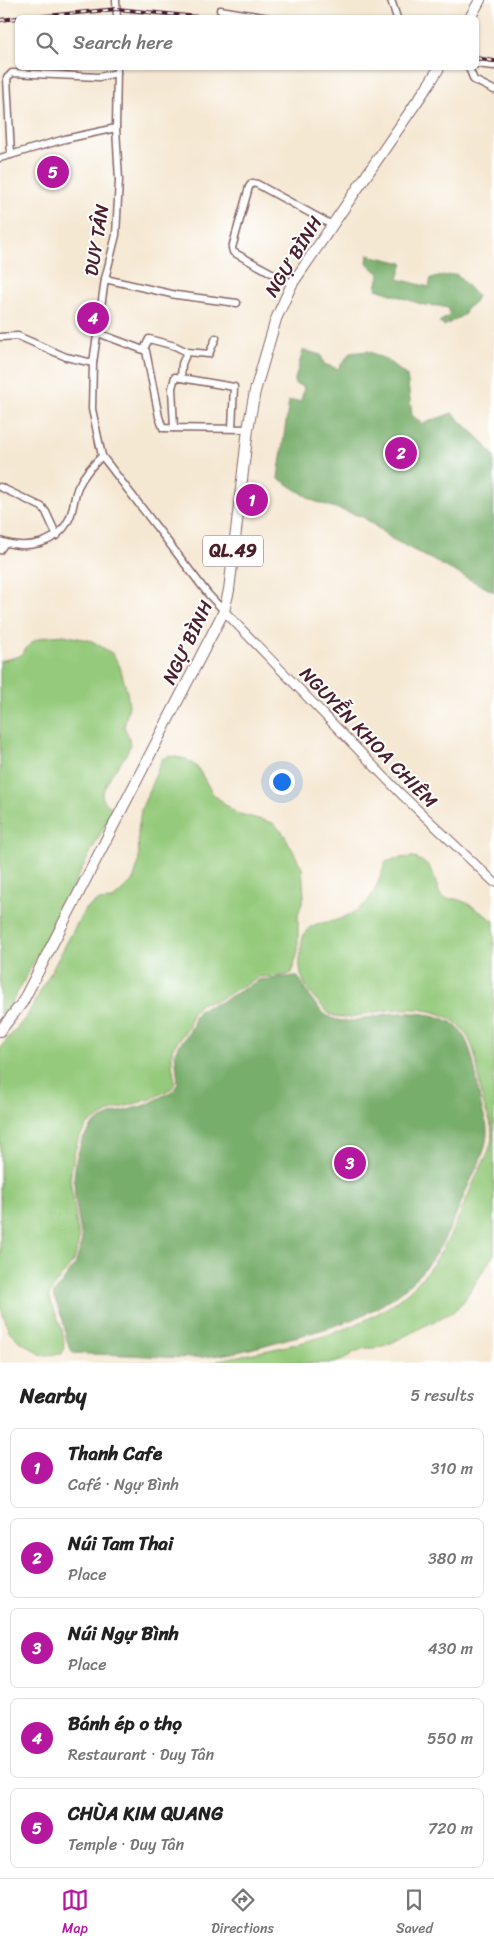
<!DOCTYPE html>
<meta charset="utf-8">
<style>
body{margin:0;font-family:Sriracha,sans-serif;background:#f6f6f6;color:#222}
.you{position:absolute;left:281px;top:781px;width:18px;height:18px;margin:-12px;border:4px solid #fff;border-radius:50%;background:#1a73e8;box-shadow:0 0 0 8px #1a73e833}
.badge{display:grid;place-items:center;width:32px;height:32px;border-radius:50%;background:#b5179e;color:#fff;font-size:16px;font-weight:700}
.pin{position:absolute;translate:-50% -50%;border:2px solid #fff;box-shadow:0 1px 5px #0006}
.list{margin:0;padding:0;list-style:none}
h2{display:flex;justify-content:space-between;align-items:center;height:65px;margin:0;padding:0 20px;font-size:21px}
h2 small{font-size:16px;font-weight:400;color:#767676}
.list li{display:grid;grid-template-columns:32px 1fr auto;gap:15px;align-items:center;box-sizing:border-box;height:80px;margin:0 10px 10px;padding:0 10px;border:1px solid #e0e0e0;border-radius:8px}
.list b{display:block;font-size:19px;white-space:nowrap}
.list p{margin:0;font-size:16px;white-space:nowrap;color:#767676}
.list em{font-size:16px;font-style:normal;color:#767676}
.icon{flex:none;width:28px;height:28px;fill:none;stroke:currentColor;stroke-width:2;stroke-linecap:round;stroke-linejoin:round}
.map{position:relative;flex:none;width:494px;height:1363px;overflow:hidden}
.search{position:absolute;background:#fff;box-shadow:0 1px 4px #0004;left:15px;right:15px;top:15px;height:55px;display:flex;align-items:center;gap:12px;box-sizing:border-box;padding:0 18px;border-radius:8px;color:#767676;font-size:19px}
.sheet{height:515px;background:#fff}
nav{display:flex;justify-content:space-around;align-items:center;box-sizing:border-box;height:70px;border-top:1px solid #e0e0e0;background:#fff;font-size:14px;color:#767676}
nav a{display:grid;justify-items:center;gap:2px}
nav .on{color:#b5179e}
.map>svg:first-child{display:block}
.green{fill:#95ca7c;stroke:#707454}
.forest{fill:#78ae6c;stroke:#61664c}
.lines{fill:none;stroke-linecap:round;stroke-linejoin:round}
.minor-casing{stroke:#866566;stroke-width:9}
.tertiary-casing{stroke:#866566;stroke-width:10}
.trunk-casing{stroke:#866566;stroke-width:12}
.minor{stroke:#fff;stroke-width:6}
.tertiary{stroke:#fff;stroke-width:8}
.trunk{stroke:#fff;stroke-width:10}
.rail-casing{stroke:#4a1f2b;stroke-width:4}
.rail{stroke:#fff;stroke-width:2;stroke-dasharray:5.5;stroke-linecap:butt}
.labels{text-anchor:middle;stroke-width:4;stroke-linejoin:round;paint-order:stroke}
.shield{fill:#fff;stroke:#80626b;stroke-width:1}
.shield-label{font-size:18px;font-weight:bold;fill:#4a1f2b}
.street-label{font-size:19px;fill:#4a1f2b;stroke:#fff}
</style>
<div class="map">
<svg width="494" height="1363" viewBox="0 0 494 1363">
<rect width="100%" height="100%" fill="#fff"/>
<filter id="ink" filterUnits="userSpaceOnUse"><feTurbulence type="fractalNoise" baseFrequency=".02" numOctaves="2"/><feDisplacementMap in="SourceGraphic" scale="10" xChannelSelector="R" yChannelSelector="G"/><feConvolveMatrix kernelMatrix="1 2 1 2 8 2 1 2 1" color-interpolation-filters="sRGB"/></filter>
<filter id="wash" filterUnits="userSpaceOnUse"><feTurbulence type="fractalNoise" baseFrequency=".0096" numOctaves="4" result="noise"/><feDisplacementMap in="SourceGraphic" scale="20" xChannelSelector="R" yChannelSelector="G"/><feGaussianBlur stdDeviation="1.12" result="paint"/><feColorMatrix in="noise" values="0 0 0 0 0 0 0 0 0 0 0 0 0 0 0 0 0 1.4 0 .05"/><feComposite in="paint" operator="in"/></filter>
<g filter="url(#wash)">
<rect width="100%" height="100%" fill="#f5e8d3"/>
<g class="green">
<path d="M64,635l28,6 21,13 7,13 7,25 2,13 -5,22 5,10 1,9 -6,12 -13,17 -9,18 1,7 8,7 -1,8 -79,152 -16,30 -15,21v-357l20,-5c14,-20 21,-19 44,-21z"/>
<path d="M170,756l16,3 11,8 16,27 23,19 37,10 11,11 18,34 2,28 -6,19v36l-6,22 -9,3 -24,1 -41,23 -16,3 -11,10 -2,13 -17,23v14l3,20 -3,5 -21,11 -38,11 -25,14 -10,16 -4,14 -4,25 9,61 -5,21 -18,22 -7,12c5,20 20,38 13,59l-20,1 -24,-15 -9,-9 -9,-25v-258l27,-32 58,-107 13,-8 14,-1 21,-19 6,-19 -1,-31 3,-21 21,-51z"/>
<path d="M414,857l14,8 5,9 7,21 5,4h11l11,4 27,18v333l-31,48 -9,9 -65,33 -13,4h-11l-11,4 -11,8 -9,3h-117l1,-3c51,-10 113,-20 159,-46 59,-34 74,-79 99,-137 6,-14 17,-28 16,-44 0,-11 -7,-21 -9,-32 -5,-20 -4,-43 -14,-62 -17,-34 -61,-33 -94,-27 -13,2 -25,8 -38,5 -9,-2 -13,-9 -19,-15 -7,-8 -15,-18 -17,-29 -2,-9 -1,-17 0,-25 1,-4 1,-10 3,-13 6,-14 21,-11 33,-15 8,-3 19,-8 26,-14 12,-10 17,-29 23,-44l12,-4z"/>
</g>
<g class="forest">
<path d="M368,255l35,8 -5,16 31,8 2,-9 25,-4 21,22 -4,8 -8,5v5l-21,12 -5,-4 11,-7 -2,-7 -9,-2 -15,-1 -48,-16 3,-15 -12,-11z"/>
<path d="M303,350l18,5 3,9 14,5 12,-16 18,-2 19,9 20,16 5,39 10,9 30,-11 30,28 12,15v136l-102,-53 -29,-22 -49,-16 -36,-23 11,-77h12l3,-14 -10,-4z"/>
<path d="M296,976c5,3 6,8 9,13 8,12 17,28 32,31 14,4 30,-3 44,-5 22,-4 59,-4 76,12 18,18 19,58 25,82 1,6 5,13 5,20 1,24 -16,47 -24,69 -12,30 -25,58 -48,81 -35,35 -79,48 -125,59 -25,7 -51,15 -77,18 -29,4 -57,0 -86,-1 -18,-1 -36,0 -54,-2l-6,-12 -4,-21 -10,-25 23,-32 6,-23 -7,-42 -1,-20 2,-18 6,-20 10,-14 8,-6 13,-6 33,-9 28,-15 4,-7 -3,-31 4,-7 9,-11 5,-9 1,-9 6,-7 21,-7 38,-22z"/>
</g>
</g>
<g filter="url(#ink)">
<g class="lines">
<defs>
<g id="minor">
<path d="M116,0l1,18"/>
<path d="M391,0l6,18"/>
<path d="M220,10l49,8"/>
<path d="M476,64l18,2"/>
<path d="M117,68l-1,60 3,52 -3,55 -11,44 -12,84 -1,46 10,47 106,138 16,17"/>
<path d="M469,68l5,12 20,10"/>
<path d="M11,155l-4,-77 5,-5 87,4 18,-4"/>
<path d="M0,158l65,-19 51,-11"/>
<path d="M105,279l71,16 61,8"/>
<path d="M292,284l-59,-32 -1,-4 17,-61 3,-4 5,1 75,41"/>
<path d="M98,333l48,18 13,66 4,11 85,1"/>
<path d="M0,337l18,-1 48,21 27,6"/>
<path d="M144,349l5,-10 26,7 12,6 22,2 7,-16"/>
<path d="M181,378l1,-14 5,-12"/>
<path d="M174,428l-2,-40 3,-11 59,10 -2,41"/>
<path d="M0,487l42,20 4,5 11,24"/>
<path d="M0,541c26,9 58,4 70,-24 4,-10 4,-21 8,-30 6,-13 14,-21 24,-31"/>
<path d="M0,550l5,-7"/>
</g>
<path id="tertiary" d="M224,611l176,182 94,89"/>
<g id="trunk">
<path d="M470,18l10,-18"/>
<path d="M0,1031l22,-28 202,-392 5,-21 19,-161 7,-38 21,-72 16,-35 137,-200 10,-16"/>
</g>
</defs>
<use href="#minor" class="minor-casing"/>
<use href="#tertiary" class="tertiary-casing"/>
<use href="#trunk" class="trunk-casing"/>
<use href="#minor" class="minor"/>
<use href="#tertiary" class="tertiary"/>
<use href="#trunk" class="trunk"/>
<defs>
<g id="rail">
<path d="M26,18l91,-9 91,9"/>
<path d="M0,20l18,-2"/>
<path d="M476,58l18,3"/>
</g>
</defs>
<use href="#rail" class="rail-casing"/>
<use href="#rail" class="rail"/>
</g>
</g>
<g class="labels">
<rect class="shield" x="203" y="535.5" width="60" height="31" rx="4"/>
<g class="shield-label">
<text x="233" y="557">QL.49</text>
</g>
<g class="street-label">
<text transform="translate(96 240) rotate(-81)" y="7">DUY TÂN</text>
<text transform="translate(293 256) rotate(-58)" y="7">NGỰ BÌNH</text>
<text transform="translate(187 642) rotate(-64)" y="7">NGỰ BÌNH</text>
<text transform="translate(369 737) rotate(46)" y="7">NGUYỄN KHOA CHIÊM</text>
</g>
</g>
</svg>
<div class="you"></div>
<div class="pin badge" style="left:252px;top:500px">1</div>
<div class="pin badge" style="left:401px;top:453px">2</div>
<div class="pin badge" style="left:350px;top:1163px">3</div>
<div class="pin badge" style="left:93px;top:318px">4</div>
<div class="pin badge" style="left:53px;top:172px">5</div>
<div class="search"><svg class="icon" aria-label="search" viewBox="0 0 24 24"><circle cx="10" cy="10" r="6"/><path d="M15 15l6 6"/></svg>Search here</div>
</div>
<section class="sheet">
<h2>Nearby<small>5 results</small></h2>
<ul class="list">
<li><span class="badge">1</span><div><b>Thanh Cafe</b><p>Café · Ngự Bình</p></div><em>310 m</em></li>
<li><span class="badge">2</span><div><b>Núi Tam Thai</b><p>Place</p></div><em>380 m</em></li>
<li><span class="badge">3</span><div><b>Núi Ngự Bình</b><p>Place</p></div><em>430 m</em></li>
<li><span class="badge">4</span><div><b>Bánh ép o thọ</b><p>Restaurant · Duy Tân</p></div><em>550 m</em></li>
<li><span class="badge">5</span><div><b>CHÙA KIM QUANG</b><p>Temple · Duy Tân</p></div><em>720 m</em></li>
</ul>
</section>
<nav>
<a class="on"><svg class="icon" aria-label="map" viewBox="0 0 24 24"><path d="M3 6l6-2 6 2 6-2v14l-6 2-6-2-6 2zM9 4v14M15 6v14"/></svg>Map</a>
<a><svg class="icon" aria-label="directions" viewBox="0 0 24 24"><path d="M12 3l9 9-9 9-9-9zM9 14v-3h6M13 9l2 2-2 2"/></svg>Directions</a>
<a><svg class="icon" aria-label="saved" viewBox="0 0 24 24"><path d="M7 4h10v16l-5-4-5 4z"/></svg>Saved</a>
</nav>
